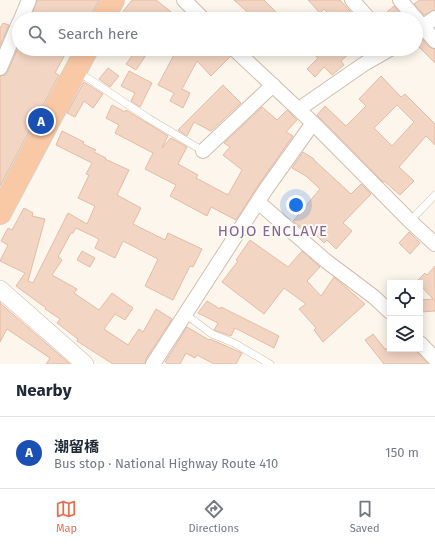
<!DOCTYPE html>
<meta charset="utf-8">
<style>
body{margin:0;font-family:"Fira Sans","Noto Sans JP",sans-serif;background:#f2f2f3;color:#1f2937}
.controls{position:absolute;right:12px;bottom:12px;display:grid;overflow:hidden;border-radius:0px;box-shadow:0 2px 10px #0003}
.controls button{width:36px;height:36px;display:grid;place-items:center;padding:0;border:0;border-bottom:1px solid #e0e1e3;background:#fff;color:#1f2937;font:20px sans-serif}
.you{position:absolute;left:296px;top:205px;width:14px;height:14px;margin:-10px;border:3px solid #fff;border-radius:50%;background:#1a73e8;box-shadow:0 0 0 6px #1a73e833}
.badge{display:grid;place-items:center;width:26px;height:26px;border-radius:50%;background:#e76f51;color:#fff;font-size:13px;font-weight:700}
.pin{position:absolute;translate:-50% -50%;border:2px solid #fff;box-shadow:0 1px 4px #0006}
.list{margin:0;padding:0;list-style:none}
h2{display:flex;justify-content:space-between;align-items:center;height:52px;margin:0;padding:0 16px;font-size:17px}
h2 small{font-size:13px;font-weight:400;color:#747a83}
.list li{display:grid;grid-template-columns:26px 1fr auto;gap:12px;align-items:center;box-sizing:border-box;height:72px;padding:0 16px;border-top:1px solid #e0e1e3}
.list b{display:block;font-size:15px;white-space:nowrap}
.list p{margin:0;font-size:13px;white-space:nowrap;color:#747a83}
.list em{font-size:13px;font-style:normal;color:#747a83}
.icon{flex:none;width:22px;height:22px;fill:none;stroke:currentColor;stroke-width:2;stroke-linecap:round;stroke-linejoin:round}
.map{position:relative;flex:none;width:435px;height:364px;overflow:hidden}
.search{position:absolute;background:#fff;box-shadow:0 2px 10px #0003;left:12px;right:12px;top:12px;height:44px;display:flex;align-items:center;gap:10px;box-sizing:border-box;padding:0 14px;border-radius:22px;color:#747a83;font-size:15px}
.sheet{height:124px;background:#fff}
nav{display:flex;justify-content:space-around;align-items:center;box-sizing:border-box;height:56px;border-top:1px solid #e0e1e3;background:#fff;font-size:11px;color:#747a83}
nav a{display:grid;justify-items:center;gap:2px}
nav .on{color:#e76f51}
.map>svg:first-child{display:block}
.building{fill:#f3d5c3;stroke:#e6bba3;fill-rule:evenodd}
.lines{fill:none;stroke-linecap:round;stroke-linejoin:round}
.service-casing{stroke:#d1beb0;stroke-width:8}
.minor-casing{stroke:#d1beb0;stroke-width:16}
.tertiary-casing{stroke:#d1beb0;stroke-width:18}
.trunk-casing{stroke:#dad1cd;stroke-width:24}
.service{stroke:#fff;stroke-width:7}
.minor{stroke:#fff;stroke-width:14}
.tertiary{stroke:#fff;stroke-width:17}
.trunk{stroke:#f9c8a4;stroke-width:22}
.labels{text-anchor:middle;stroke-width:4;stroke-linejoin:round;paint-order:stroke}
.neighbourhood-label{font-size:15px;letter-spacing:1px;fill:#846695;stroke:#fffaf3}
</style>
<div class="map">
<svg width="435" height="364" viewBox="0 0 435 364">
<rect width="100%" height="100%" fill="#fdf6ec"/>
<g class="building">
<path d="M37,0h62l-7,13 -1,6h-8l-11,-6 -3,6h-39z"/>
<path d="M132,0h24l24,19h-63z"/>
<path d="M234,0h30l19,19h-28z"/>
<path d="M308,0h32l17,19h-24l-9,-10 -4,4z"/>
<path d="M420,0h15v10l-11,5 -10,-11z"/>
<path d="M394,6l11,13h-16l3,-1 -5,-6z"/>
<path d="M3,23l6,2 -9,21v-18z"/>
<path d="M421,38l8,9 6,2v14l-19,-19v-5z"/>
<path d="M19,45v4h49l-13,24 4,2 -59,111v-110l5,-1 3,-4z"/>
<path d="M122,49h28l-14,21 -10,-6 6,-8z"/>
<path d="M177,49h49v3l4,5 -19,19 -14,-15 -15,28 8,4 -7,15 -13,-7 4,-8 -16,-8z"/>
<path d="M308,49h46l-13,12 3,4 -12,10 -8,-8 -9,10 -8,-8 11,-11z"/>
<path d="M108,68l11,8 -9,11 -11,-8z"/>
<path d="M129,71l23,12 -12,24 -9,-6 4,-8 -14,-7z"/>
<path d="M381,76l20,21 4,-3 30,30v21l-9,-9 -27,31 15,14 -14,14 -16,-14 -1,1 -66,-67 8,-9 21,20 20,-20 -7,-7zM397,105l17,17 -22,24 -18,-18z"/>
<path d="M84,82l19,12 -10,14 -9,-7 -9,16 -8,-4z"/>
<path d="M223,85l18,18 -30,28 -17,-9 -7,14 -9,-6z"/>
<path d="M112,105l13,7 1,-2 42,26 -6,12 9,-10 16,9 -9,17 20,11 -2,3 32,17 14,-25 -19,-15 7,-8 -6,-4 38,-36 15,13 10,-10 10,10 -11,12 7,4 -34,48 -23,36 -25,-13 -4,9 -37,-20 6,-11 -31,-16 8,-16 -38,-20 4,-8 -13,-7z"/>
<path d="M62,131l22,11 -1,2 13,6 -2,2 12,6 -1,1 24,11 -12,25 24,13 -8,16 32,16 3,-7 34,16 -9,18 -3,-1 -17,34 -28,-14 13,-27 -35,-18 -8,17 -20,-10 4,-9 -23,-11 -3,5h-2l-13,24 4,3 -10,15 25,14 -3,4 25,17 13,-17 21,15 -8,12 -10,-6 -11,15 24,16 11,-16 4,3 13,-23 16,10 -26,40 -1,5h-32l-36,-23 1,-2 -21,-16 3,-4 -15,-10 1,-1 -30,-22 9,-13 -25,-12 8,-16 -7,-4 7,-13 4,2 12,-22 9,5 -1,3 13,3 -17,62 5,2 35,-70 19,11 8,-18 -17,-8 11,-23 -3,-1 6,-11 -36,-18z"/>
<path d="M303,152l11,7v1l37,34 10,-10 10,10 -28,29 9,8 -16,18 -9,-9 -3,3 -12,-12 -3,3 -16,-13 27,-32 -14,-13 -14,-8z"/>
<path d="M409,232l11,11 -10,11 -11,-11z"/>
<path d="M250,240l38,27 14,-16 18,16 -13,14 14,15 13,-19 31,27 -42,38 -9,-12 2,-2 -17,-19 7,-5 -22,-16 -20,26 -42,-32 16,-21 -2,-1z"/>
<path d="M82,251l13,7 -5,9 -13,-7z"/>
<path d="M435,266v45l-15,1v-12l13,-1 -13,-14v-2l-4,-1 9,-9 2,2z"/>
<path d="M207,301l13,8 1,-2 58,29 -5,12 -39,-20 -4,8 -17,-6 4,-7 -20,-10z"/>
<path d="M0,302v1l70,61h-24l4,-6 -43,-29 -7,13z"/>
<path d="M187,327l22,13 1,-1 32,14 -6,11h-22l-17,-9 -2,3 -9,-5 -6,11h-12l-3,-2z"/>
<path d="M373,334l12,15h29l14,15h-44l-19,-24z"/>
</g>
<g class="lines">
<defs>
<g id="service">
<path d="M77,71l71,47 55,33"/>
<path d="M410,221l25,-26"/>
<path d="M185,314l27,20 22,9 36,21"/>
</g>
<g id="minor">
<path d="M184,0l19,19"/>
<path d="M352,0l17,19"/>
<path d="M400,0l16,19"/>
<path d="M21,19l8,-19"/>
<path d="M416,19l19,22"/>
<path d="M416,31l19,-13"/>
<path d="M234,49l79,74 97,98 25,23"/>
<path d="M0,68l19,-45"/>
<path d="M299,109l65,-45 26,-15"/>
<path d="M203,151l70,-66"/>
<path d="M258,202l68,59 48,36 16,15"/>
<path d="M420,343l15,16"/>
<path d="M153,364l113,-175 47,-66"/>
</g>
<path id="tertiary" d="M0,289l85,75"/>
<g id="trunk">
<path d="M103,19l10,-19"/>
<path d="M0,213l87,-164"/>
</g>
</defs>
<use href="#service" class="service-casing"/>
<use href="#minor" class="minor-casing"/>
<use href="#tertiary" class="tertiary-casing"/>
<use href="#trunk" class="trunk-casing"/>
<use href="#service" class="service"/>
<use href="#minor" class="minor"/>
<use href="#tertiary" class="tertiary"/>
<use href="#trunk" class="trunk"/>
</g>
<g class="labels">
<g class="neighbourhood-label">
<text x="273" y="236">HOJO ENCLAVE</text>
</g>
</g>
</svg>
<div class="controls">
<button><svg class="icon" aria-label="locate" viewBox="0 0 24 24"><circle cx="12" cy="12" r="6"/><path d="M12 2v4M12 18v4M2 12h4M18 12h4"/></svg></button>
<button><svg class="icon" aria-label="layers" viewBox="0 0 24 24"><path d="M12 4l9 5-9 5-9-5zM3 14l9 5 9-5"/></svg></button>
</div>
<div class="you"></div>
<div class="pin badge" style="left:41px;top:121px;background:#1a4fb4">A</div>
<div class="search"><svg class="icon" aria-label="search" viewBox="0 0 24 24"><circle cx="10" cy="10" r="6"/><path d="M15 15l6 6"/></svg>Search here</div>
</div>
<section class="sheet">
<h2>Nearby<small></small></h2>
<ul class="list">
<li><span class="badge" style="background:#1a4fb4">A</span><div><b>潮留橋</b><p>Bus stop · National Highway Route 410</p></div><em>150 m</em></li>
</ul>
</section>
<nav>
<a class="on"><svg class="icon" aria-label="map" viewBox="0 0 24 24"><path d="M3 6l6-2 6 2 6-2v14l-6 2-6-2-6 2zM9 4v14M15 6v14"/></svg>Map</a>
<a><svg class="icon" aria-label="directions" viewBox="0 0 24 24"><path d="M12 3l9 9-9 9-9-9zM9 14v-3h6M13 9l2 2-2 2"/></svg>Directions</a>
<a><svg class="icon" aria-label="saved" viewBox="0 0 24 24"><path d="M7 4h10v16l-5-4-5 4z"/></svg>Saved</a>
</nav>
